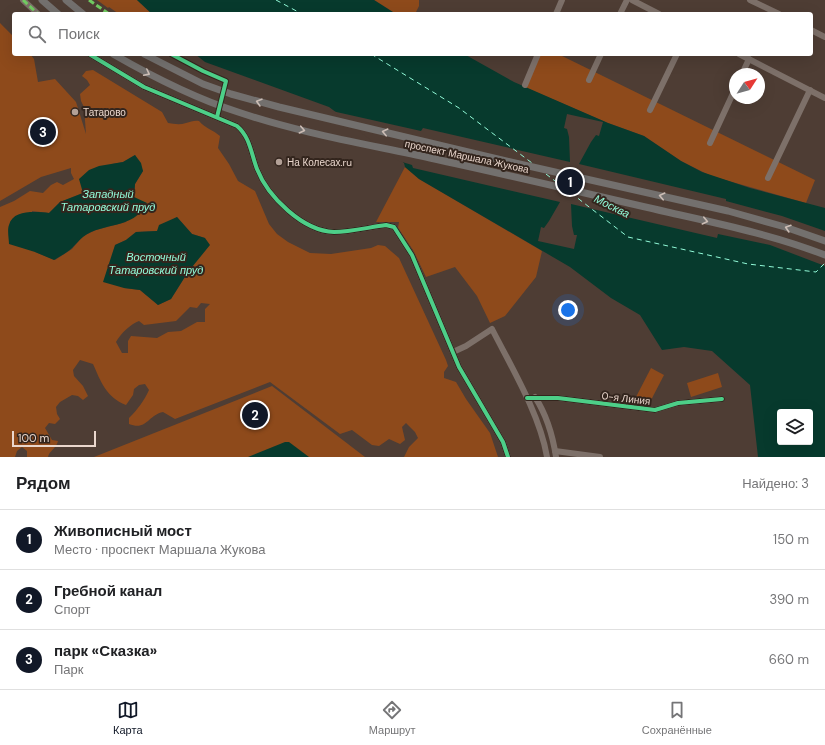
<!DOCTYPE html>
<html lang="ru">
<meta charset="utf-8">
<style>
body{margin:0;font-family:"DM Sans",sans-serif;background:#f2f2f2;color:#202124}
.controls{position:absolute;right:12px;bottom:12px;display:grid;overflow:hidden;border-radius:4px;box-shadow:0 4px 16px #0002}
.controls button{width:36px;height:36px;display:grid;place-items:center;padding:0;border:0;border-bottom:1px solid #e0e0e0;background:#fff;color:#202124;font:20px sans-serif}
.compass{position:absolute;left:729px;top:68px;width:36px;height:36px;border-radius:50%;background:#fff;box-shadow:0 4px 16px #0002;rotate:54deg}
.scale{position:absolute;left:12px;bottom:10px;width:84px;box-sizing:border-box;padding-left:4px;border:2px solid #ead7cd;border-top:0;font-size:11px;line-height:14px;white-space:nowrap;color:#ead7cd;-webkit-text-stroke:3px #33251d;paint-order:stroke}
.you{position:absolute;left:568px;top:310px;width:14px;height:14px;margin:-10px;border:3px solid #fff;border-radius:50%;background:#1a73e8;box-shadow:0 0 0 6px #1a73e833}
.badge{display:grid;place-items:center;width:26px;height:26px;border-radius:50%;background:#111827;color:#fff;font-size:13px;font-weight:700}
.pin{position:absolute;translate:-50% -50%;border:2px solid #fff;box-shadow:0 1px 4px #0006}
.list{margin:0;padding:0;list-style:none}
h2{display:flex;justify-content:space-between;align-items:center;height:52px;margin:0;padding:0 16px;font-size:17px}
h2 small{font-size:13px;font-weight:400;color:#757577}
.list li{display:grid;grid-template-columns:26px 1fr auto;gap:12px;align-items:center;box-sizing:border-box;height:60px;padding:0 16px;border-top:1px solid #e0e0e0}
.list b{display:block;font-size:15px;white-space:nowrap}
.list p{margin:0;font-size:13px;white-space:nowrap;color:#757577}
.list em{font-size:13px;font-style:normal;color:#757577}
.icon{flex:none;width:22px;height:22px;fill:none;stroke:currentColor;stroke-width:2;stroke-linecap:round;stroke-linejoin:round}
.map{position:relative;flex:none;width:825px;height:457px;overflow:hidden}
.search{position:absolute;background:#fff;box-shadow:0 4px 16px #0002;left:12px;right:12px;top:12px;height:44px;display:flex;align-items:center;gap:10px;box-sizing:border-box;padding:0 14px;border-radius:4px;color:#757577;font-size:15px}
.sheet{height:232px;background:#fff}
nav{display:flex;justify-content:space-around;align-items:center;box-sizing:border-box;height:56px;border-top:1px solid #e0e0e0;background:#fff;font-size:11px;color:#757577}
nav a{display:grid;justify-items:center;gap:2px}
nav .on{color:#111827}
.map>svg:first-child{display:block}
.green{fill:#8e4a1b;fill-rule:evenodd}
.water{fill:#073a2d;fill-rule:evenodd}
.pier{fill:#4e3d34}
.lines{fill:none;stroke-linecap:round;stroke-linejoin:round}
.ferry{stroke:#92fbd9;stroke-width:1;stroke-dasharray:5 4;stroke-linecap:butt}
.minor{stroke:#7d7069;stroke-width:6}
.major{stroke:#73706e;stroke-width:7}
.quiet{stroke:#71cb61;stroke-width:3;stroke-dasharray:6 3;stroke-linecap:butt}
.cycleway-casing{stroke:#33251d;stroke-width:6}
.cycleway{stroke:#4dcf88;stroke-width:4}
.oneway{stroke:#ccbdb5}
.poi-dot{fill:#b3a197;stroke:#33251d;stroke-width:1.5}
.labels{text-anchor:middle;stroke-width:4;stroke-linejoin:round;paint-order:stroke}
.poi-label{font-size:10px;fill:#ead7cd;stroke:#33251d;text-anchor:start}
.street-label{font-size:10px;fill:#ead7cd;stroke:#33251d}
.water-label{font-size:11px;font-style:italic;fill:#92fbd9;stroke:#33251d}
</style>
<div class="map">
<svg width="825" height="457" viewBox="0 0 825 457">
<rect width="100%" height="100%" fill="#4e3d34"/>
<g class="green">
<path d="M97,0h40l15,14h-33l-10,-7 -1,1z"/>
<path d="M374,0h45v6l-4,8h-19z"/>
<path d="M0,23l14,14v17h16l4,5 4,23 17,-3 21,23 10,32 -2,-27 -3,-6 -1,-7 10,-9 -3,-5 -5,-4 4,-5 7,-1 69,42 6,11c6,1 12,2 18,0 5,-1 8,-3 13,-2 6,7 14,9 21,15l-2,12 11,16 9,17 17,10 14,33 8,10 11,8 22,11 21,1 40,-6 7,-3 7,1 14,12 47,102 2,6 -4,6v6l12,4 10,17 24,34 8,24h-94l5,-10 9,-9 -3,-6 -9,-9 -4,4 3,13 -5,4 -11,-5 -10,7 -7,-1 -20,-15 -12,4 -70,-52 -95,37 -12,-7c-15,3 -16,19 -34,12v-6c9,-9 15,-17 20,-28l-4,-6 -6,1 -5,4 -1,6 -7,10c-20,-8 -25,-23 -33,-41l-13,-4 -7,10 1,6 9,10 5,10 -5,4 -5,-4 -6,-1 -12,7 -4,5 1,7 3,5 -5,5 -6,-1 -4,5 7,12 6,1c-2,8 -9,10 -10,16h-21v-6l-5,-4 -5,4 -2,6h-15v-250l14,-6 16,-10 13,2 8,-8 6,-3 6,3 11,-6 -3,-6v-5l-30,9 -41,24zM135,155l8,16 -8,13 -1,14 -8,24 -30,8 -13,6 -11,13 -17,11 -20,-8 -3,-41 17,2 11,-11 23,-9 29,-29 11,-2zM177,217l15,17 13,4 -17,34 -17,27 -13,6 -18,-15 -16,-2 -9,-43 11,-5 10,-8 21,-1zM201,303l9,1 -5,5v13h-8l-16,9 -13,1 -11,6 -26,-2 -3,5v12h-6l-6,-11c4,-8 16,-19 23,-21l5,4 32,-4 14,-14 7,1z"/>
<path d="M538,54h20l257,126 -9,23 -95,-27 -30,-15 -37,-25 -36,-13 -84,-36z"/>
<path d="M405,167l14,12 123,72 -6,26 -31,39 -15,7 -13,-27 -22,-29 -29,10 -13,-27 -15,-22 1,-6h-23z"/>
<path d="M651,368l13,7 -15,29 -13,-7z"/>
<path d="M718,373l4,14 -31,10 -4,-14z"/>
<path d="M272,386l93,71h-271z"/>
</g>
<g class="water">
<path d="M137,0h237l22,14h-244z"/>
<path d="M195,54h269l50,28 94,41 36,13 37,25 21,11 48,16 75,20v249h-67l-8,-72 -38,-34 -28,-4 -22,3 -22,-35 -29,-17 -41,-31 -151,-88 -14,-12 -1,-4 -75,-56 -124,-45zM780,412h30v30h-30z"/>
<path d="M135,155l6,8 2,8 -8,13 -1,13 13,6c-15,28 -43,18 -64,34 -4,3 -7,7 -11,11 -5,5 -12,8 -18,12l-19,-8 -26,-8c0,-5 -2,-14 0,-19 4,-16 28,-13 40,-12l11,-11 23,-9 -4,-14 10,-9 10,-4 24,-4z"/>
<path d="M177,217l15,17 13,4 5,7 -22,27 -17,27 -13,6 -18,-15 -16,-2 -21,-6 12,-37 11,-5 10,-8 21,-1 2,-6z"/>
<path d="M285,442h4l20,15h-61z"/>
</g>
<path class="pier" d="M332,111l89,20 2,-3 147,34 -1,-25 -2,-8 -3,-1 3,-14 36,8 -4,14 -3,-1 -5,7 -12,22 147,35v2l56,15 43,15v35l-55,-21 -52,-11 -1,4 -146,-34 1,22 2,9h3l-3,14 -36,-8 3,-14 3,1 5,-7 11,-19 -147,-34 -1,-3 -13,-4z"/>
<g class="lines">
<g class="ferry">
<path d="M276,0l26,14"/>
<path d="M371,54l88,54 73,55"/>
<path d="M546,174l13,10"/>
<path d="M571,193l57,44 120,27 68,8 9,-9"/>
</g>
<g class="minor">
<path d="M23,0l15,14"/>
<path d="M632,0l27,14"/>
<path d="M750,0l29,14"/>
<path d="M556,14l6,-14"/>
<path d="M620,14l7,-14"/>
<path d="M811,30l14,7"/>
<path d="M89,54l55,33 93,39c13,11 14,27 20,43 11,28 46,62 77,63 16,0 36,-5 52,-7l8,2 18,28 47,112 44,75 5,15"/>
<path d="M739,54l86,44"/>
<path d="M742,74l7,-15"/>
<path d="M589,80l12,-26"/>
<path d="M525,85l13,-31"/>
<path d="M650,110l27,-56"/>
<path d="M710,143l25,-54"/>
<path d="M768,178l42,-88"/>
<path d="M453,352l13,-6 26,-17c20,39 48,86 55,128"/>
<path d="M535,397c11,17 18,40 21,60"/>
<path d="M527,398h31l97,12 23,-7 44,-4"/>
<path d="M555,451l45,6"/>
</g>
<g class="major">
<path d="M42,0l16,14"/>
<path d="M66,0l17,14"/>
<path d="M113,54c40,23 81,44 125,58 62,21 128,32 192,46 79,17 158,36 237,54 53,12 107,23 158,43"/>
<path d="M144,54l59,30 28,10 48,13 227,54 222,50 57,16 40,14"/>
</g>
<g class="quiet">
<path d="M23,0l15,14"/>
<path d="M89,0l20,14"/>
</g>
<defs>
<g id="cycleway">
<path d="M89,54l55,33 93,39c13,11 14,27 20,43 11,28 46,62 77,63 16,0 36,-5 52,-7l8,2 18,28 47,112 44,75 5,15"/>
<path d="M171,54l32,17 23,10 -9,36"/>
<path d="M527,398h31l97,12 23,-7 44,-4"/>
</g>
</defs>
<use href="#cycleway" class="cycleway-casing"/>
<use href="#cycleway" class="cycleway"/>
</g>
<defs><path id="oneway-chevron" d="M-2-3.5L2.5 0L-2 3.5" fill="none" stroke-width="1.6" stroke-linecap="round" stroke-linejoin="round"/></defs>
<g class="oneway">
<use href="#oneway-chevron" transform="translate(147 73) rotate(27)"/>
<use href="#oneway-chevron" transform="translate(259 102) rotate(-164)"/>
<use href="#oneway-chevron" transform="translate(302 130) rotate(12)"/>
<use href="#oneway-chevron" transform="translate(385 132) rotate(-167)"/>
<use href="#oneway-chevron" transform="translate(662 196) rotate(-167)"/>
<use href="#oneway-chevron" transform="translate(705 221) rotate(13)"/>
<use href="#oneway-chevron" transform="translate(788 228) rotate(-163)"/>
</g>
<g class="poi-dot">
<circle cx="75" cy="112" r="4"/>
<circle cx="279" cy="162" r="4"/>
</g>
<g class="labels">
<g class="poi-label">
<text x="83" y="116">Татарово</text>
<text x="287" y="166">На Колесах.ru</text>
</g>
<g class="street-label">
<text transform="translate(467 156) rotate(12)" y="4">проспект Маршала Жукова</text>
<text transform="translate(626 398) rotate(7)" y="4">0-я Линия</text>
</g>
<g class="water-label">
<text x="108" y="198">Западный<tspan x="108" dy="13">Татаровский пруд</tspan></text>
<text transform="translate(612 206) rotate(26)" y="4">Москва</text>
<text x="156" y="261">Восточный<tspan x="156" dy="13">Татаровский пруд</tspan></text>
</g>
</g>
</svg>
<div class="controls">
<button><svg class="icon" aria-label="layers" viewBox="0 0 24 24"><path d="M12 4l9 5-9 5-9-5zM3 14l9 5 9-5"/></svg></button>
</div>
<svg class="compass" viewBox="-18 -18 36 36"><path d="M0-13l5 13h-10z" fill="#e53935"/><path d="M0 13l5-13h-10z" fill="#757577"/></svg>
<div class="scale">100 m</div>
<div class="you"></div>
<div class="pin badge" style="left:570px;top:182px">1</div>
<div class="pin badge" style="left:255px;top:415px">2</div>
<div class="pin badge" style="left:43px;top:132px">3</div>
<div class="search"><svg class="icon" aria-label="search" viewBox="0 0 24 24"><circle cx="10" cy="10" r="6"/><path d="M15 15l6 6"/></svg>Поиск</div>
</div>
<section class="sheet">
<h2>Рядом<small>Найдено: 3</small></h2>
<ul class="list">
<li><span class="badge">1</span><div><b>Живописный мост</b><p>Место · проспект Маршала Жукова</p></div><em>150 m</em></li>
<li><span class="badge">2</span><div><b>Гребной канал</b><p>Спорт</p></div><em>390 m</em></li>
<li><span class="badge">3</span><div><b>парк «Сказка»</b><p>Парк</p></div><em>660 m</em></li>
</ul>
</section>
<nav>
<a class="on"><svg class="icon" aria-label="map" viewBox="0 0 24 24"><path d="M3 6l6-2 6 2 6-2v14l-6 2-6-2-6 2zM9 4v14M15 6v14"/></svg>Карта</a>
<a><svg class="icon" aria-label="directions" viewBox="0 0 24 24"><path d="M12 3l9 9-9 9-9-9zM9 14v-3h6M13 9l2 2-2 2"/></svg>Маршрут</a>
<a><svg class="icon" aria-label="saved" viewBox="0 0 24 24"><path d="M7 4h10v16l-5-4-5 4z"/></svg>Сохранённые</a>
</nav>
